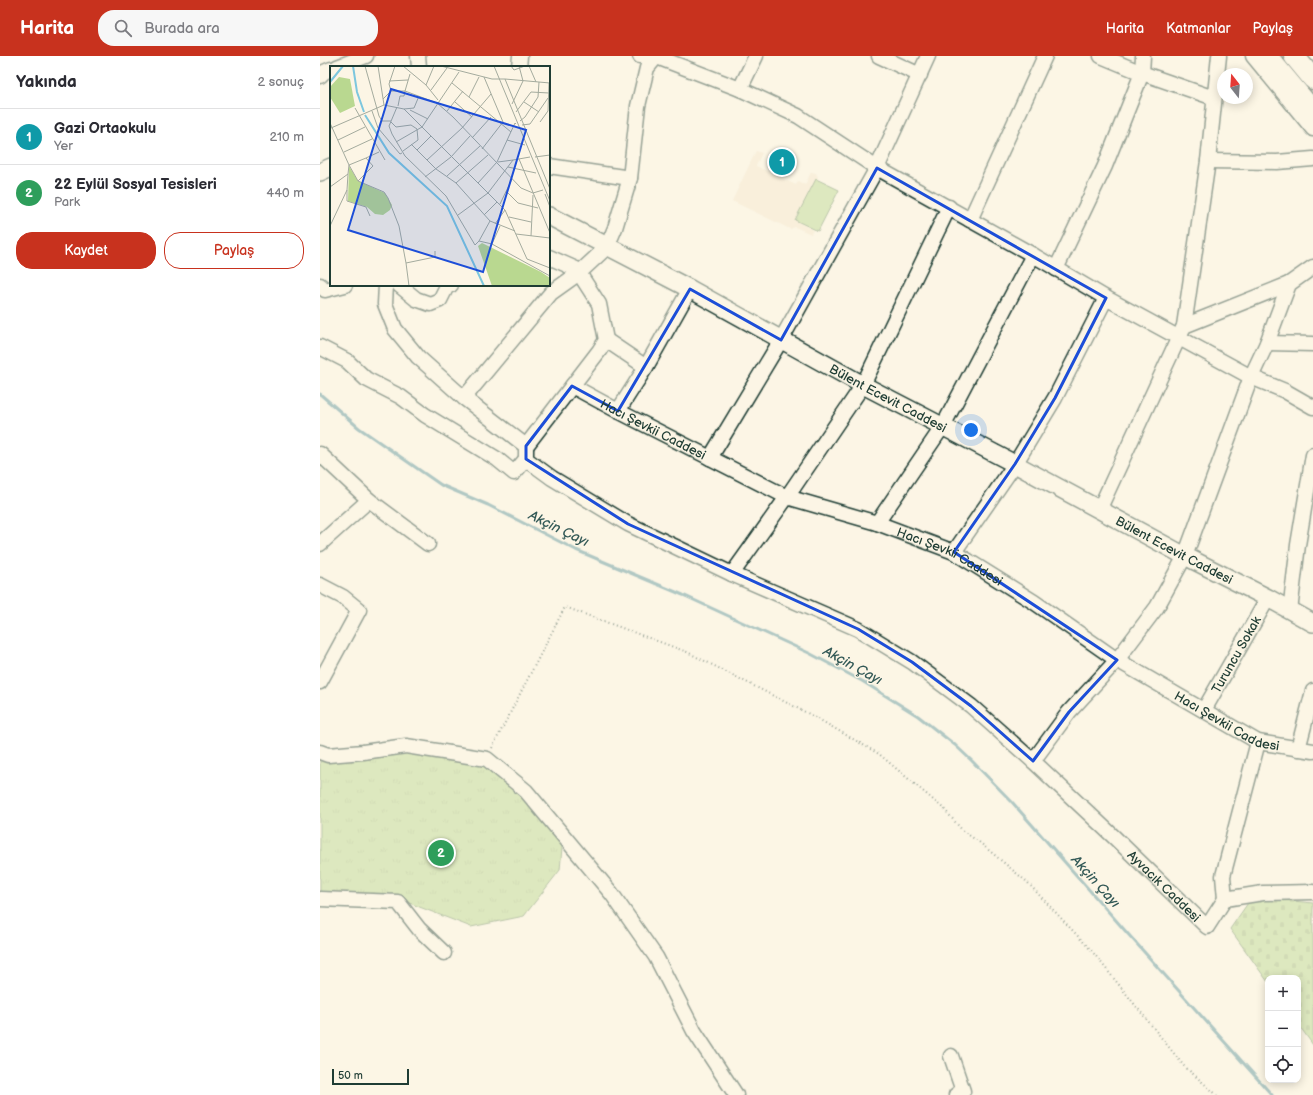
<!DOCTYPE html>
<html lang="tr">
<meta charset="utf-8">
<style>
body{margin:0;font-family:"Balsamiq Sans",sans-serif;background:#f7f7f7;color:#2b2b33}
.controls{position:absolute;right:12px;bottom:12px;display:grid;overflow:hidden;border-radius:8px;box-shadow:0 2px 10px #0003}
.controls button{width:36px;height:36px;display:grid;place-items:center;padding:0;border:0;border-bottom:1px solid #e1e1e2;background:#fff;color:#2b2b33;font:20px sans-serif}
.compass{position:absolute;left:897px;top:12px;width:36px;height:36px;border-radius:50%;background:#fff;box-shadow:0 2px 10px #0003;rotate:343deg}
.scale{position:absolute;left:12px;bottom:10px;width:77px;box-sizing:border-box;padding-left:4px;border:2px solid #1f3d34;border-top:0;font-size:11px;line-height:14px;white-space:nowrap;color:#1f3d34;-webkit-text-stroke:3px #fcf5e5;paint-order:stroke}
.you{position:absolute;left:651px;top:374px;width:14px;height:14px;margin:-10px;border:3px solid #fff;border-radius:50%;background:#1a73e8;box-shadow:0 0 0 6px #1a73e833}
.badge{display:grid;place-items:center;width:26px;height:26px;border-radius:50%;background:#c8321e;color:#fff;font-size:13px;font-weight:700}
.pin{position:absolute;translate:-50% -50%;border:2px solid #fff;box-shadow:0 1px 4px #0006}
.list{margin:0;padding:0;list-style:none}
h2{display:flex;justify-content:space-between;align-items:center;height:52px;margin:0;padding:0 16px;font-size:17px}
h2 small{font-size:13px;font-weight:400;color:#7c7c81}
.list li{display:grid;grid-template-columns:26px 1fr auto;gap:12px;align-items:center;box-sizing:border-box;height:56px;padding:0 16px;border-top:1px solid #e1e1e2}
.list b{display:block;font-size:15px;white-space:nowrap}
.list p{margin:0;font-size:13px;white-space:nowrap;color:#7c7c81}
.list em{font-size:13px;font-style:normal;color:#7c7c81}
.actions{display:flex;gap:8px;padding:12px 16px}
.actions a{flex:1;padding:9px 0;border:1px solid #c8321e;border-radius:16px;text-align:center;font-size:14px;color:#c8321e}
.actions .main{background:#c8321e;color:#fff}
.icon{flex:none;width:22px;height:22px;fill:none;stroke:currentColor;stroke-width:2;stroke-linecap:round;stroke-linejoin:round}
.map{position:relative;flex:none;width:993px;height:1039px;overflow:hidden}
header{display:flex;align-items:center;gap:24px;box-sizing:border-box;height:56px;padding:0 20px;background:#c8321e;color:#fff}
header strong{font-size:19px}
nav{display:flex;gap:22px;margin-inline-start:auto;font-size:14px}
.search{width:280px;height:36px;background:#f7f7f7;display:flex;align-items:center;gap:10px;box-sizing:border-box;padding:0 14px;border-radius:16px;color:#7c7c81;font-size:15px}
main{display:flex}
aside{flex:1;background:#fff}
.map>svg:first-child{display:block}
.built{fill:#f6e7ce}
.grass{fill:#b9d890;stroke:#6c8a62}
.cemetery{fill:url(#cemetery-stones);stroke:#6c8a62}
.park{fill:url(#park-tufts);stroke:#6c8a62}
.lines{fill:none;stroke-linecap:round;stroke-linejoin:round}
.stream{stroke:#57909a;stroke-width:3}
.minor-casing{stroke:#1f3d34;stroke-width:17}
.major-casing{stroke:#1f3d34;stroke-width:20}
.highway-casing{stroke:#1f3d34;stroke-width:23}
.path{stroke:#1f3d34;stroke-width:2;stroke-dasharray:1 3;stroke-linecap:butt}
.minor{stroke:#fcf5e5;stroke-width:14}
.major{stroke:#fcf5e5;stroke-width:17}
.highway{stroke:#fcf5e5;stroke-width:20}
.marked{fill:none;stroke:#1d4ed8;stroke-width:3;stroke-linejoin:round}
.labels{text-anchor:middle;stroke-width:3;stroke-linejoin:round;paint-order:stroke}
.street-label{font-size:13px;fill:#1f3d34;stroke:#fcf5e5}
.water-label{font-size:14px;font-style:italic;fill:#325956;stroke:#fcf5e5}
.inset-river{fill:none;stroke:#7dc7de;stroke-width:2}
.inset-road{fill:none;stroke:#a4ab9e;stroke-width:1}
.view{fill:#1d4ed8;fill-opacity:0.15;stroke:#1d4ed8;stroke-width:2}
.inset-edge{fill:none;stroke:#1f3d34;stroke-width:2}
</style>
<header>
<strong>Harita</strong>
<div class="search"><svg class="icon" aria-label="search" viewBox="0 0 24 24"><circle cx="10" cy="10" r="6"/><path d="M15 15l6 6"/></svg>Burada ara</div>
<nav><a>Harita</a><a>Katmanlar</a><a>Paylaş</a></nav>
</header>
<main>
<aside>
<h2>Yakında<small>2 sonuç</small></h2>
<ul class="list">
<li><span class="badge" style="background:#0f9aa8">1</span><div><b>Gazi Ortaokulu</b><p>Yer</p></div><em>210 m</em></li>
<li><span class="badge" style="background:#2e9e5b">2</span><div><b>22 Eylül Sosyal Tesisleri</b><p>Park</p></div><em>440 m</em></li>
</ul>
<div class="actions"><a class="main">Kaydet</a><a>Paylaş</a></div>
</aside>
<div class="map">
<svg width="993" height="1039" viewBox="0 0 993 1039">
<defs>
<pattern id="cemetery-stones" width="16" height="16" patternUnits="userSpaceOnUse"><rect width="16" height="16" fill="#b9d890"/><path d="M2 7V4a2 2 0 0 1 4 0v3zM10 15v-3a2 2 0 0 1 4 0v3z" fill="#9fba7d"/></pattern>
<pattern id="park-tufts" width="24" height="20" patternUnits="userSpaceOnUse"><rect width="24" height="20" fill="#b9d890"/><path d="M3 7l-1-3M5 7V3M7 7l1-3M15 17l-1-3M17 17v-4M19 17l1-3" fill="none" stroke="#9fba7d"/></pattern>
</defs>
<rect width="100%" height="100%" fill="#fcf5e5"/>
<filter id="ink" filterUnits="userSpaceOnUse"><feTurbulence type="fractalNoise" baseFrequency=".025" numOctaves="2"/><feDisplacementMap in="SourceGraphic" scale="8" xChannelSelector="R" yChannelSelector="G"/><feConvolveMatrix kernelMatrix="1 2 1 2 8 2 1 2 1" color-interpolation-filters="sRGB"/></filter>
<g filter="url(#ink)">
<path class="built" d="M436,95l6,2 -6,13 40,19 2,-4 7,4 6,-13 5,1 2,4 -23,43 18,10 -2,4 -16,-7 -5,2 -58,-28z"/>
<path class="grass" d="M496,123l23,11 -21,41 -23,-11z"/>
<path class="cemetery" d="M952,843l41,4v142l-15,-21v-46h-30v4l-38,-53 18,-26z"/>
<path class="park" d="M75,691l103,21 65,68 -3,34 -36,46 -53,11 -72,-28 -79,-2v-145z"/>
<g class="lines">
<path class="stream" d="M0,338l39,34 82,57 47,20 88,45 107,45 126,58 53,28 56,35 37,29 17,16 40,41 116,132 144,161"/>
<defs>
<g id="minor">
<path d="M98,0l1,11"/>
<path d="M320,0l17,1 83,32 58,27 79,52 156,87 73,43 145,79 34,14 28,16"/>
<path d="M559,0l41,19"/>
<path d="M781,0l41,17 72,25"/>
<path d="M933,0l60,73"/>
<path d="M17,11l29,-11"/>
<path d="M199,11l1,-11"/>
<path d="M0,20l4,-4 7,-3"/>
<path d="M420,33l16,-33"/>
<path d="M888,105l69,1 36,-3"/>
<path d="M229,110l81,12"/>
<path d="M650,164l75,-164"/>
<path d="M736,213l49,-103 37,-93 1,-17"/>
<path d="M0,229l5,5 20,-5"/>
<path id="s1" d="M66,229l-1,19 10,25 23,28 46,41 62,48v13l26,19 76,46 104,50 126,55 54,33 59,44 62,55 81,76 93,90 18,-28 38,-6 50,-1"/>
<path d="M79,229l17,14 14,5 10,-4 7,-14 4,-1"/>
<path d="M864,270l105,-42"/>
<path d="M286,284l40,27"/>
<path d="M947,287l46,1"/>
<path d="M0,291l27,14 19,18 35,18 24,18 72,44 17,14 12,-14"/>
<path id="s2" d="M252,330l46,25 169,86 90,26 77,29 80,50 83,58 141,82 55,9"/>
<path d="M144,342l87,-105 28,-20 28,-26 8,-19 15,-50 8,-72 9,-38 10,-12"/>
<path d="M298,355l28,-44 44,-78"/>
<path d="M206,390l73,-95 7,-11 -7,-36 -20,-31 -3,-4 -27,-12"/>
<path d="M0,398l49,46 59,44"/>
<path d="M390,402l71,-118 96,-172 51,-112"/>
<path d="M779,454l85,-184 24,-165 11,-105"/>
<path d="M557,467l66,-97 90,-171"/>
<path d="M0,488l49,-44"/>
<path d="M634,496l61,-88 40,-66 51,-100"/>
<path d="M412,518l55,-77 76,-112 86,-178"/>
<path d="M0,529l23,12 16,13 -39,72"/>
<path d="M970,555l8,-66 15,-90"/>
<path id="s3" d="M884,654l64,-112"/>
<path d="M978,693l15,-58"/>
<path d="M0,696l8,3 35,-3 43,-6 81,13 39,32 86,103 44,63 38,74 42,64"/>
<path d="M713,705l36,-49 48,-52 40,-53 28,-51 66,-179 16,-34 22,-59 24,-17"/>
<path d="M0,843l78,3 21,27 25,24"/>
<path d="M905,843l-2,-23 35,-134"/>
<path d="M631,1000l12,35 -7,4"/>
</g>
<g id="major">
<path d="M0,116l11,-5"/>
<path id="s4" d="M229,160l141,73 173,96 152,79 170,92 83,42 45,25"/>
</g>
<g id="highway">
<path d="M947,0l46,55"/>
<path d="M974,0l19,23"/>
</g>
</defs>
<use href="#minor" class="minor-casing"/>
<use href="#major" class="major-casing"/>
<use href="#highway" class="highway-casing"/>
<path class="path" d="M172,692l73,-141 122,45 126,64 66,38 65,55 19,22 16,11 48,40 64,68 93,116 33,29"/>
<use href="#minor" class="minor"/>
<use href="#major" class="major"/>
<use href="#highway" class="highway"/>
</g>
</g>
<path d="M0 0H993V1039H0ZM557,112l229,130 -51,100 -40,66 -61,88 163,108 -48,52 -36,49 -62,-55 -59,-44 -54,-33 -230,-105 -102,-65v-13l46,-60 46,25 72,-122 91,51z" fill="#fcf5e5" fill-opacity=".55" fill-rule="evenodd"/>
<path class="marked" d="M557,112l229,130 -51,100 -40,66 -61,88 163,108 -48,52 -36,49 -62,-55 -59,-44 -54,-33 -230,-105 -102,-65v-13l46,-60 46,25 72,-122 91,51z"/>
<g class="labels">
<g class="street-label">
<text dy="5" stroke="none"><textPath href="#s4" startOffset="385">Bülent Ecevit Caddesi</textPath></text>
<text dy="5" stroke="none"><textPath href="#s2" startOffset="92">Hacı Şevkii Caddesi</textPath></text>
<text dy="5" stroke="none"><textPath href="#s4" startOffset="709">Bülent Ecevit Caddesi</textPath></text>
<text dy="5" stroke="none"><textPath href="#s2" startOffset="416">Hacı Şevkii Caddesi</textPath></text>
<text dy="5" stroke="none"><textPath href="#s3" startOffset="64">Turuncu Sokak</textPath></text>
<text dy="5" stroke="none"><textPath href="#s2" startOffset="740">Hacı Şevkii Caddesi</textPath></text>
<text dy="5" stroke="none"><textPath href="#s1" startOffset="1010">Ayvacık Caddesi</textPath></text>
</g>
<g class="water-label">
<text transform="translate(239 472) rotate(26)" y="5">Akçin Çayı</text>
<text transform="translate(533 609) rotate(29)" y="5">Akçin Çayı</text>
<text transform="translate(776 825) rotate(48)" y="5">Akçin Çayı</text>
</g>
</g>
<g transform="translate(10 10)">
<rect width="220" height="220" fill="#fcf5e5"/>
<path d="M152,177l59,29 9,6v8h-58l-14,-40z" fill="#b9d890"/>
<path d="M19,100l9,15 27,12 7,12 -2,5 -7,5 -8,-1 -8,-7 -19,-6z" fill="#b9d890"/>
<path d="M9,11l11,2 5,27 -15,7 -10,-16v-10z" fill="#b9d890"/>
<path class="inset-river" d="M23,0l4,26 7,20M0,16l13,-16M35,49l24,38 58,53 37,80"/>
<path class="inset-road" d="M35,0l14,50 3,5h9M48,0l6,39M73,0l23,19M104,0l-8,19 12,15M111,0l51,13h13M164,0l56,135M181,0l3,4 11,-4M199,0l7,16M59,15l19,-1M122,17l59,49M220,17l-45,-4 45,110M101,24l16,-22M61,25l-2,-7 6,-18M139,31l10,-20M53,33l8,-8h14l5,-17M125,36l17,15M194,36l15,10M182,38l11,-23 -4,-15M68,40l2,-10h4l1,-5 32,12 16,14 68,71 12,5 10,-3M67,41l-8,19 3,8 13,22 41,40 29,49 4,-4 13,3 58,32M25,42l30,52M74,43l10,-1 5,-12M80,44l18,9M42,45l6,17 22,26 2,-1M117,45l16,-20M186,46l15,-20 18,1M190,55l5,-4 13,-20 1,-15M61,56l5,5 15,-2 6,4 1,11 -15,11M210,56l8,-11 1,-28M0,57l19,42M192,59l8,-1 18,-26M1,62l53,-23 20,4 101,101 22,49 23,9M142,72l19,-21M8,74l27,-13M177,74l18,5M66,76l26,-15 37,-55M81,78l25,25 20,14 34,38 25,10M152,83l21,-27 -19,-45M87,84l14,-14M14,86l28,-13M205,91l15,-2M36,92l7,8 -15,15 -9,-16zM36,92l13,-6M189,93l31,74M97,94l35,-32 29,-34M168,96l15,-2M178,101l28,6M117,110l33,-30M95,111l26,-20 19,-21M28,115l26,11 4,6 11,28 7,37 29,-6v-6M126,117l32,-28M148,117l19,-21 18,-39 1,1M0,121l18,-13 1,-9M17,124v11l19,6 4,9M176,125l12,12 20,5M215,128l5,13M170,138l12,-25M128,149l30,-22 25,-33 17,-3M154,149l13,-13M179,151l22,5M165,158l10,-14M0,160l17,-36 1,-16M186,168l34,4M201,170l2,-41M149,175l11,-20M162,178l8,-18M76,197l3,23"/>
<path class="view" d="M61,23l135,41 -43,142 -135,-42z"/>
<rect width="220" height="220" class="inset-edge"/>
</g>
</svg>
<div class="controls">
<button>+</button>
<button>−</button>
<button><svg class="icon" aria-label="locate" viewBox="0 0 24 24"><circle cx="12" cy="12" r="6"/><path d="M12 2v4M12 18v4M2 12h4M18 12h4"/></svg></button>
</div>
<svg class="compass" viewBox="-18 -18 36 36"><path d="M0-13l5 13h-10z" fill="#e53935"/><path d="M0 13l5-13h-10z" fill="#7c7c81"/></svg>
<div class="scale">50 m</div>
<div class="you"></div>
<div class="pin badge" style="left:462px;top:106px;background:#0f9aa8">1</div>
<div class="pin badge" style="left:121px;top:797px;background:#2e9e5b">2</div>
</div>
</main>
